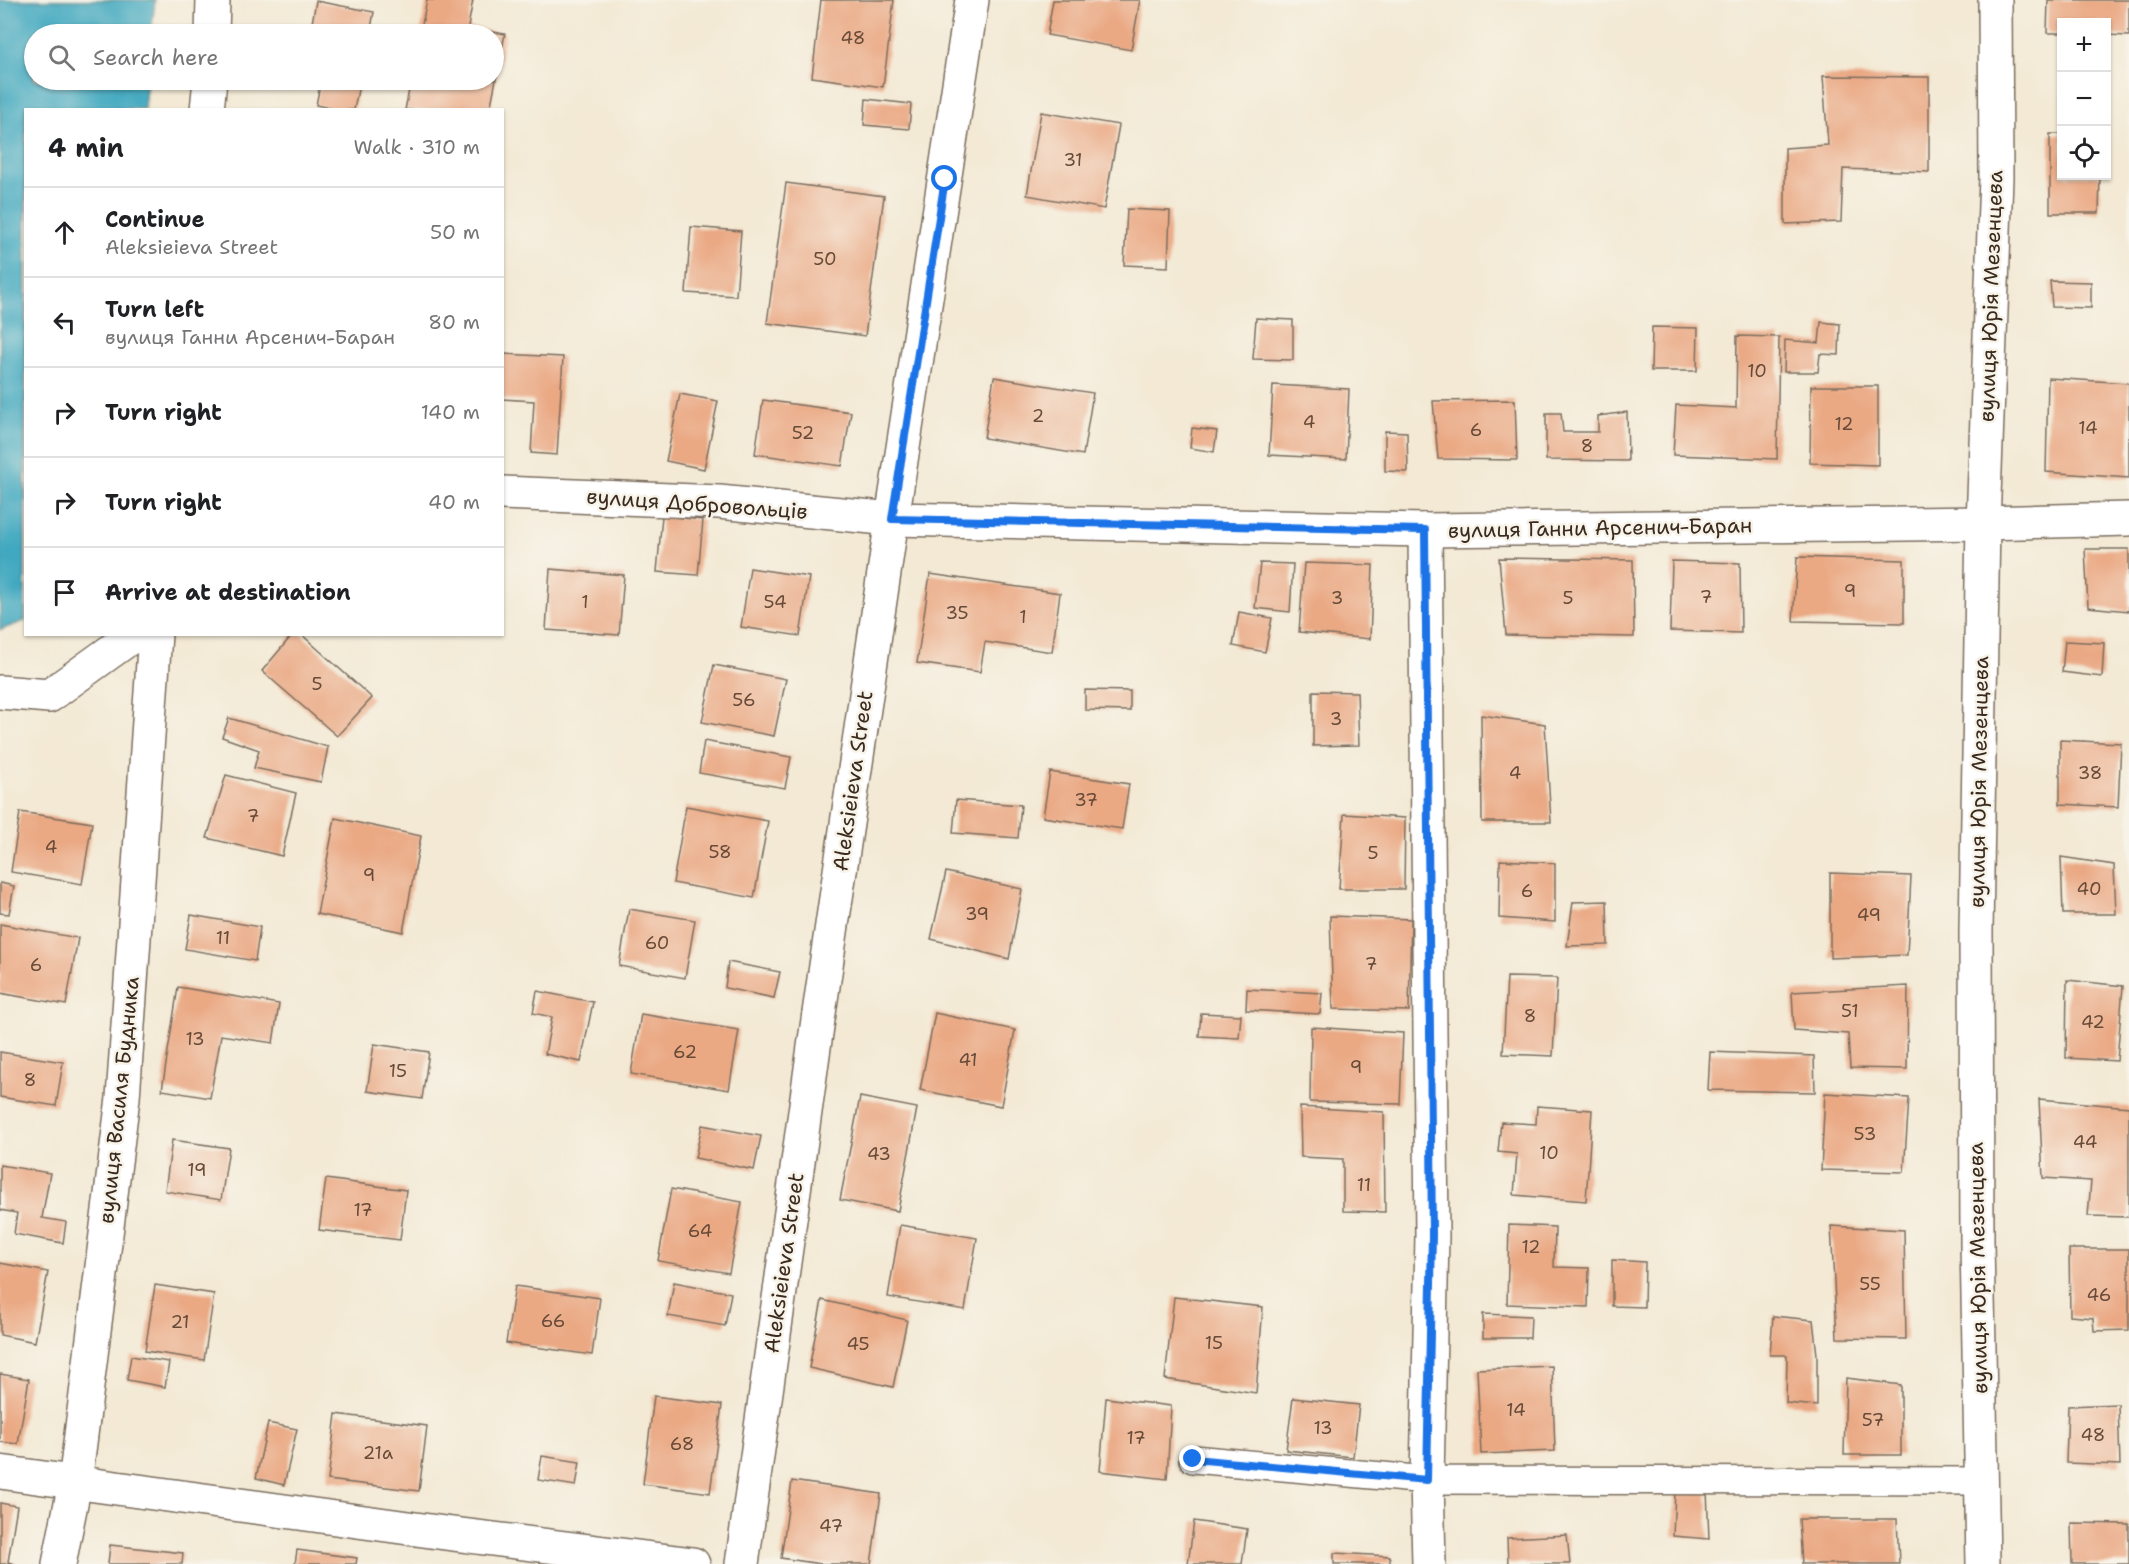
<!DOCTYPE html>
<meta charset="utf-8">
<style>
body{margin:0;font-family:"Shantell Sans",sans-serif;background:#f2f2f2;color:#202124}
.controls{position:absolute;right:18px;top:18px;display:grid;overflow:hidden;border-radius:0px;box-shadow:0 2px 4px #0004}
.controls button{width:54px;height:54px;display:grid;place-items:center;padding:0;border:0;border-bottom:2px solid #e0e0e0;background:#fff;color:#202124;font:30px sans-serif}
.stop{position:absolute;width:18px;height:18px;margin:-14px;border:4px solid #1a73e8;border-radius:50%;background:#fff}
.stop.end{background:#1a73e8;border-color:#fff;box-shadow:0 2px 6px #0008}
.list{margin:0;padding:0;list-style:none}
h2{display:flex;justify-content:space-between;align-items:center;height:78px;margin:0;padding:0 24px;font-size:26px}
h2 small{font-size:20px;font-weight:400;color:#757577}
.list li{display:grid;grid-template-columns:39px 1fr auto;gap:18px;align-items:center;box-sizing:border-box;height:90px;padding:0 24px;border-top:2px solid #e0e0e0}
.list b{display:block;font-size:22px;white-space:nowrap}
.list p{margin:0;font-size:20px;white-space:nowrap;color:#757577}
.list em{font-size:20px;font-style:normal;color:#757577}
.icon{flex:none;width:33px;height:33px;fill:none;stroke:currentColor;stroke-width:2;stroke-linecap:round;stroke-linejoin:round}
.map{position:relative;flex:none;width:2129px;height:1564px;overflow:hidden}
.search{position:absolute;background:#fff;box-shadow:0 2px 4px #0004;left:24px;top:24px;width:480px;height:66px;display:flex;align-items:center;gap:15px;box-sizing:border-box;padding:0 21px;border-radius:33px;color:#757577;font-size:22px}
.panel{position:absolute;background:#fff;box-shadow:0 2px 4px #0004;left:24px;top:108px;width:480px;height:528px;border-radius:0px}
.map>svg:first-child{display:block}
.water{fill:#40a8c0;stroke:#3e696f;stroke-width:1.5}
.building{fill:#eaa883}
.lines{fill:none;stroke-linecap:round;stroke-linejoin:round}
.service-casing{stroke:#7b6d5e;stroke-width:30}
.minor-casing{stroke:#7b6d5e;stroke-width:36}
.service{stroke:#fff;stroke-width:27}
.minor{stroke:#fff;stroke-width:33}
.route{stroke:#1a73e8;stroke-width:8}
.labels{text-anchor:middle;stroke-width:5;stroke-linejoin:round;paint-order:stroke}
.number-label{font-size:18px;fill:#674a37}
.street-label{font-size:21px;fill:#3b2a1e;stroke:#f7f3e8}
</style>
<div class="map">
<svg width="2129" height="1564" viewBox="0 0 2129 1564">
<rect width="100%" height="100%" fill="#f7f3e8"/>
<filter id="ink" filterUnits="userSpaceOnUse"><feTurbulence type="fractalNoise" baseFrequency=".0167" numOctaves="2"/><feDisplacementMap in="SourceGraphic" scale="12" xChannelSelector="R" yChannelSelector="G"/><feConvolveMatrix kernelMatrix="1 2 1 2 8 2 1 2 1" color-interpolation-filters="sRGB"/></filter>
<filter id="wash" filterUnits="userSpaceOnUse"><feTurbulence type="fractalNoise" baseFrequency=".008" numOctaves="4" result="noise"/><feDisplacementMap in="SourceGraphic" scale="24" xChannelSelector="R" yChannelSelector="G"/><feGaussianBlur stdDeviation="1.35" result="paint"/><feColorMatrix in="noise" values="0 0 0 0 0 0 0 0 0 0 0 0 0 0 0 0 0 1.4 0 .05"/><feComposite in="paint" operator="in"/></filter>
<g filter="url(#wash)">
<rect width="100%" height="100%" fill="#f3e9d4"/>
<path class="water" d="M0,0h155l-4,34h-117v46h113l-3,29 -118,1 -1,511 -25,9z"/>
<g id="blocks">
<g class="building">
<path d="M427,0h46l-5,27 37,7 -15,76h-85l6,-30h83v-46h-74z"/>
<path d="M821,0h73l-11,87 -71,-10z"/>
<path d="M1053,0h87l-9,50 -84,-15z"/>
<path d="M2048,0h81v36l-23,-1v-13h-44v11h-15z"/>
<path d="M316,1l58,11 -4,22h-60z"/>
<path d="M1823,76l106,1v95l-86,-3 -2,53 -56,2v-76l43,-3z"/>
<path d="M321,80l38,5 -5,25h-16l-22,-5z"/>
<path d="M866,99l45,5 -2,25 -45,-4z"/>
<path d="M1041,112l78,13 -15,84 -77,-14z"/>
<path d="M2050,134h12v42h38l-1,37h-49z"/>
<path d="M786,183l98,13 -19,140 -98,-13z"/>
<path d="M1127,209l43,2 -2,56 -44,-2z"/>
<path d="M691,227l50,4 -5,65 -50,-3z"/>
<path d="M2050,281l41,1v26l-39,-1z"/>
<path d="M1256,318l37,2v40l-40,-1z"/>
<path d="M1821,322l19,2 -1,31 -19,-1 -2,18h-34l1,-32 34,3z"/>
<path d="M1652,327l46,1 -1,43h-46z"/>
<path d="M1737,336l42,1 -2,122 -104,-4 3,-50 60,3z"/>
<path d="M502,354l61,3 -6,98 -26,-2 3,-52 -32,-2z"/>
<path d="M994,377l99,16 -10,62 -99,-17z"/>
<path d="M2048,378l81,5v95l-83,-6z"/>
<path d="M1273,385l76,4 -3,70 -77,-4z"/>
<path d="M1811,386h67v79l-68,-2z"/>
<path d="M680,394l38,7 -14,68 -38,-8z"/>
<path d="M763,400l88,12 -9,54 -87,-12z"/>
<path d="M1515,400l2,60 -79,-1 -5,-58z"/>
<path d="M1627,412l1,49 -82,-1v-47h15l2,19h35v-16z"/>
<path d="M1192,428l25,3 -3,21 -24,-4z"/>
<path d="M1385,431l22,1 1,40 -23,-1z"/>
<path d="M662,516l41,4 -5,55 -41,-3z"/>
<path d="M2085,549h44v62l-41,-4z"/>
<path d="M1797,557l107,3v63l-111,-2z"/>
<path d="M1499,558l134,2 1,77 -128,-2z"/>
<path d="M1672,561l68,2 1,70 -71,-2z"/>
<path d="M1260,563l33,1 -3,48 -35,-4z"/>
<path d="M1304,563l69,2 -3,74 -71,-7z"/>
<path d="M750,568l59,9 -9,59 -59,-9z"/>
<path d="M550,569l74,6 -5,60 -73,-5z"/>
<path d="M930,574l130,19 -8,59 -67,-10 -5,30 -63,-9z"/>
<path d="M1239,612l33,6 -7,34 -32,-6z"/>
<path d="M293,634h8l71,64 -35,38 -75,-65z"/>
<path d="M2065,641l39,2 -2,34 -40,-5z"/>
<path d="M714,665l72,14 -12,57 -72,-14z"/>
<path d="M1085,690l45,1v20l-45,-1z"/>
<path d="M1313,691l44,1 2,53 -46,1z"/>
<path d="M1481,715l64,9 6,98h-69z"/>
<path d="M229,718l99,29 -7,35 -67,-14 5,-18 -37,-13z"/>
<path d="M2060,740l61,3 -3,64 -58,-3z"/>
<path d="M704,741l87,16 -6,31 -86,-15z"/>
<path d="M1050,772l79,12 -7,45 -79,-12z"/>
<path d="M226,775l70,18 -14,63 -75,-18z"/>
<path d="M956,800l65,5 -3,33 -65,-5z"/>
<path d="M686,806l82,15 -14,77 -81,-15z"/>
<path d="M20,812l72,11 -10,61 -71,-12z"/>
<path d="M1344,814l61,4 -1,71h-65z"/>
<path d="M335,818l86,18 -18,96 -86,-18z"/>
<path d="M2061,857l53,8 2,49h-53z"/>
<path d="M1500,860l55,3v59l-56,-4z"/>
<path d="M946,872l76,17 -13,70 -78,-20z"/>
<path d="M1830,873l81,3 -4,79 -77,3z"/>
<path d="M0,883l14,3 -5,28 -9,-1z"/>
<path d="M1607,901l1,44 -41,1 6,-44z"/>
<path d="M629,909l66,11 -10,58 -66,-12z"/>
<path d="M191,915l69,12 -5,34 -70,-12z"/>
<path d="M1330,916l81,3 -2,92 -76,-2z"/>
<path d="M0,924l78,14 -12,67 -66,-12z"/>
<path d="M728,962l52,10 -6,26 -49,-10z"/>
<path d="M1507,977l50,1 -4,78 -50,-2z"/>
<path d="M2067,980l56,6 -6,75 -51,-3z"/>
<path d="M1908,986l-1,83 -57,-1 -2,-34 -54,-4 -2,-38z"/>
<path d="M178,987l101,17 -6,39 -52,-8 -11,63 -48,-8z"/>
<path d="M1247,989l75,4 -2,21 -74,-4z"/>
<path d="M537,991l56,11 -12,60 -36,-8 7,-37 -19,-4z"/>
<path d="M935,1013l80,17 -14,76 -81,-16z"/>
<path d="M1201,1013l40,2 -2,23 -40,-2z"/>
<path d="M641,1014l98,16 -10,60 -98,-16z"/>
<path d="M1311,1027l92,6 -3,71 -90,-2z"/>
<path d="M374,1044l55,8 -7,47 -55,-8z"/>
<path d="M0,1052l63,10 -7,44 -56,-9z"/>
<path d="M1710,1052l104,4 1,36 -107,-2z"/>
<path d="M1825,1093l84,5 -5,74 -83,-2z"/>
<path d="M860,1097l57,11 -19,103 -58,-11z"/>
<path d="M2039,1099l90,8v110l-41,-1 3,-35 -48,-3z"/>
<path d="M1537,1106l55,4 -6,91 -72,-6 3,-41 -19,-2 3,-30 35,2z"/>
<path d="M1300,1107l84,5 1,100 -42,-1v-52l-42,-2z"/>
<path d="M702,1125l59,11 -7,34 -59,-12z"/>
<path d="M172,1140l57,8 -8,52 -56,-9z"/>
<path d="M0,1165l50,8 -8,45 24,4 -3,21 -49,-9 3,-21 -17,-3z"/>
<path d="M326,1179l80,11 -6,50 -81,-10z"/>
<path d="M671,1189l71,13 -13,71 -71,-12z"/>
<path d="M900,1225l77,13 -12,72 -77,-13z"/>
<path d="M1509,1225l46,2 -1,40 35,1 -1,39 -81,-3z"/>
<path d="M1831,1226l73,4 2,109 -69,-1z"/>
<path d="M2069,1249h60v81l-35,1 -1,-13 -23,-2z"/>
<path d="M1612,1260l33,2 -1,45 -32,-1z"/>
<path d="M0,1263l48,9 -13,70 -35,-7z"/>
<path d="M674,1282l57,11 -6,33 -57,-10z"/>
<path d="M155,1285l59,9 -10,66 -59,-9z"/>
<path d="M515,1286l85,12 -8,57 -86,-12z"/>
<path d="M1174,1297l89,10 -7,86 -91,-14z"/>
<path d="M822,1300l85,20 -14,67 -84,-19z"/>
<path d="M1483,1314l48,2 -1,22h-47z"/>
<path d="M1773,1316l40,4 4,35v51l-31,-3 1,-48h-17z"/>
<path d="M131,1356l38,6 -4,25 -38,-7z"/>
<path d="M1552,1366l3,85 -74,3 -4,-85z"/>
<path d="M0,1374l29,5 -11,65 -18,-2z"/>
<path d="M1846,1378l55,7v70h-57z"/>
<path d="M654,1396l68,9 -12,88 -67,-9z"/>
<path d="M1106,1398l65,8 -4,73 -67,-8z"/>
<path d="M1293,1398l66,7 -6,52 -67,-7z"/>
<path d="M2118,1404l2,61 -54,-2 2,-57z"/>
<path d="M336,1414l91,12 -8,65 -91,-11z"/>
<path d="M268,1423l29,6 -13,56 -28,-7z"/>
<path d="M542,1456l38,6 -4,24 -38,-6z"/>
<path d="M792,1481l89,13 -10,70h-50l-40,-6z"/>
<path d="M1707,1490l2,49 -36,-3 2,-45z"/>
<path d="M0,1503l17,3 -9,56 7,2h-15z"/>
<path d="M1799,1519h98l2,45h-97z"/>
<path d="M1194,1521l53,8 -5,35h-54z"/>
<path d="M2071,1523l58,1v40h-57z"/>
<path d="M1567,1535l3,29h-62l-1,-26z"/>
<path d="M110,1545l73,8 -1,11h-74z"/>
<path d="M297,1550l60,8 -1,6h-61z"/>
<path d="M1334,1553l56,3v8h-56z"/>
</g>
</g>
</g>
<g filter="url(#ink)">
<use href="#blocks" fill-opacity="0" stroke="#7b6d5e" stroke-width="1.5"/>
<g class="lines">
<defs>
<path id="service" d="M1193,1459l234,21 554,1"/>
<g id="minor">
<path d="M212,34l1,-34"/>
<path d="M207,110l3,-30"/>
<path d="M502,493l217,9 173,17 533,11 558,-7 146,-4"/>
<path d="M1425,530l7,705 -5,245 2,84"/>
<path d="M0,692l49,4 86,-62"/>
<path d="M0,1472l445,61 248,31"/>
<path d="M59,1564l16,-81 48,-385 32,-464"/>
<path d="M742,1564l72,-517 78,-528 80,-519"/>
<path d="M1983,1564l-6,-322 -1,-311 7,-408 13,-345 -1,-178"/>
</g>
</defs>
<use href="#service" class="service-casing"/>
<use href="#minor" class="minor-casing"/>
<use href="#service" class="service"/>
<use href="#minor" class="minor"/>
</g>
</g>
<g class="lines" filter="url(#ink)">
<path class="route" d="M945,179l-53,340 533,11 7,705 -5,245 -234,-21"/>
</g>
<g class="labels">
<g class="number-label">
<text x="853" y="44">48</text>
<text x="1073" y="166">31</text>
<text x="825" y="265">50</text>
<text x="1757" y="377">10</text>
<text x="1038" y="422">2</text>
<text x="1309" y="428">4</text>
<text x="1844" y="430">12</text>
<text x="2088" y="434">14</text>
<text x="1476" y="436">6</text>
<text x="803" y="439">52</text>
<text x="1587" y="452">8</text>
<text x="1850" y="597">9</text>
<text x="1706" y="603">7</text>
<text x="1337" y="604">3</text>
<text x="1568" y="604">5</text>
<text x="585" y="608">1</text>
<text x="775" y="608">54</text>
<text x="957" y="619">35</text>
<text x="1023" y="623">1</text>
<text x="317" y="690">5</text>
<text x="744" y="706">56</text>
<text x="1336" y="725">3</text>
<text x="1515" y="779">4</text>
<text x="2090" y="779">38</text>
<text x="1086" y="806">37</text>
<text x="253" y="822">7</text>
<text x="51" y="853">4</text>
<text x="720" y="858">58</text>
<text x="1373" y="859">5</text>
<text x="369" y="881">9</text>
<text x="2089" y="895">40</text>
<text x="1527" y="897">6</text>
<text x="977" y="920">39</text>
<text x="1869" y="921">49</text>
<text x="223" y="944">11</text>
<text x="657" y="949">60</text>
<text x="1371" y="970">7</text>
<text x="36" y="971">6</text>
<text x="1850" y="1017">51</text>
<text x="1530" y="1022">8</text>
<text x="2093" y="1028">42</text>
<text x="195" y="1045">13</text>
<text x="685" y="1058">62</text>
<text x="968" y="1066">41</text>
<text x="1356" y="1073">9</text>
<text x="398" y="1077">15</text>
<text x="30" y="1086">8</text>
<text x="1865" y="1140">53</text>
<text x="2085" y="1148">44</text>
<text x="1549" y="1159">10</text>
<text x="879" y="1160">43</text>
<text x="197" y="1176">19</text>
<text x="1364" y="1191">11</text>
<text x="363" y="1216">17</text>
<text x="700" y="1237">64</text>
<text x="1531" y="1253">12</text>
<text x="1870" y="1290">55</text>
<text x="2099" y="1301">46</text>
<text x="553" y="1327">66</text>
<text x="180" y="1328">21</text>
<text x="1214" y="1349">15</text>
<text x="858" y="1350">45</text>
<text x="1516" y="1416">14</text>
<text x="1873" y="1426">57</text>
<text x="1323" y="1434">13</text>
<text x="2093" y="1441">48</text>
<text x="1136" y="1444">17</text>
<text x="682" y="1450">68</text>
<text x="378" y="1459">21а</text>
<text x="831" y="1532">47</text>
</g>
<g class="street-label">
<text transform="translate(1991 296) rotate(-88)" y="7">вулиця Юрія Мезенцева</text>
<text transform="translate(697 504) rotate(4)" y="7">вулиця Добровольців</text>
<text transform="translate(1600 528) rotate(-1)" y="7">вулиця Ганни Арсенич-Баран</text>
<text transform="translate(853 781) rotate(-82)" y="7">Aleksieieva Street</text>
<text transform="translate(1979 782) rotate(-89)" y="7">вулиця Юрія Мезенцева</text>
<text transform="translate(119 1100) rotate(-84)" y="7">вулиця Василя Будника</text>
<text transform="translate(784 1263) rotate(-82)" y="7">Aleksieieva Street</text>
<text transform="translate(1978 1268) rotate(-91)" y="7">вулиця Юрія Мезенцева</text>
</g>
</g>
</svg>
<div class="controls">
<button>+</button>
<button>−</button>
<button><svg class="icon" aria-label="locate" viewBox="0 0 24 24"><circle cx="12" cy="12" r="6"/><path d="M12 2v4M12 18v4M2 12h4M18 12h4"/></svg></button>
</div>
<div class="stop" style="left:945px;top:179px"></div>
<div class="stop end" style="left:1193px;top:1459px"></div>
<div class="search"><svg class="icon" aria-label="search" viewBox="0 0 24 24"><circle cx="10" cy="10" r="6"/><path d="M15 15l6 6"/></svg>Search here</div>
<section class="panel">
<h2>4 min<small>Walk · 310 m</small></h2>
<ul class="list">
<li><svg class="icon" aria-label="ahead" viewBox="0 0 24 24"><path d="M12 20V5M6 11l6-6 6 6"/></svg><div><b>Continue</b><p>Aleksieieva Street</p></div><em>50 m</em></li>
<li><svg class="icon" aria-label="left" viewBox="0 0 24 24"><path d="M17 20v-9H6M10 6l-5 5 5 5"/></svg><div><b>Turn left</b><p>вулиця Ганни Арсенич-Баран</p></div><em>80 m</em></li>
<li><svg class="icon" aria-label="right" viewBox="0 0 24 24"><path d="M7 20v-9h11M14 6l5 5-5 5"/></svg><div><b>Turn right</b></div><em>140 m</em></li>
<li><svg class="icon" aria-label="right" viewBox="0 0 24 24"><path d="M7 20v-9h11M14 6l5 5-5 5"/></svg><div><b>Turn right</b></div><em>40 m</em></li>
<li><svg class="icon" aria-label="arrive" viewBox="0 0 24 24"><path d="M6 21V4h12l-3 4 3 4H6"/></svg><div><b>Arrive at destination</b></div></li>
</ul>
</section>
</div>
